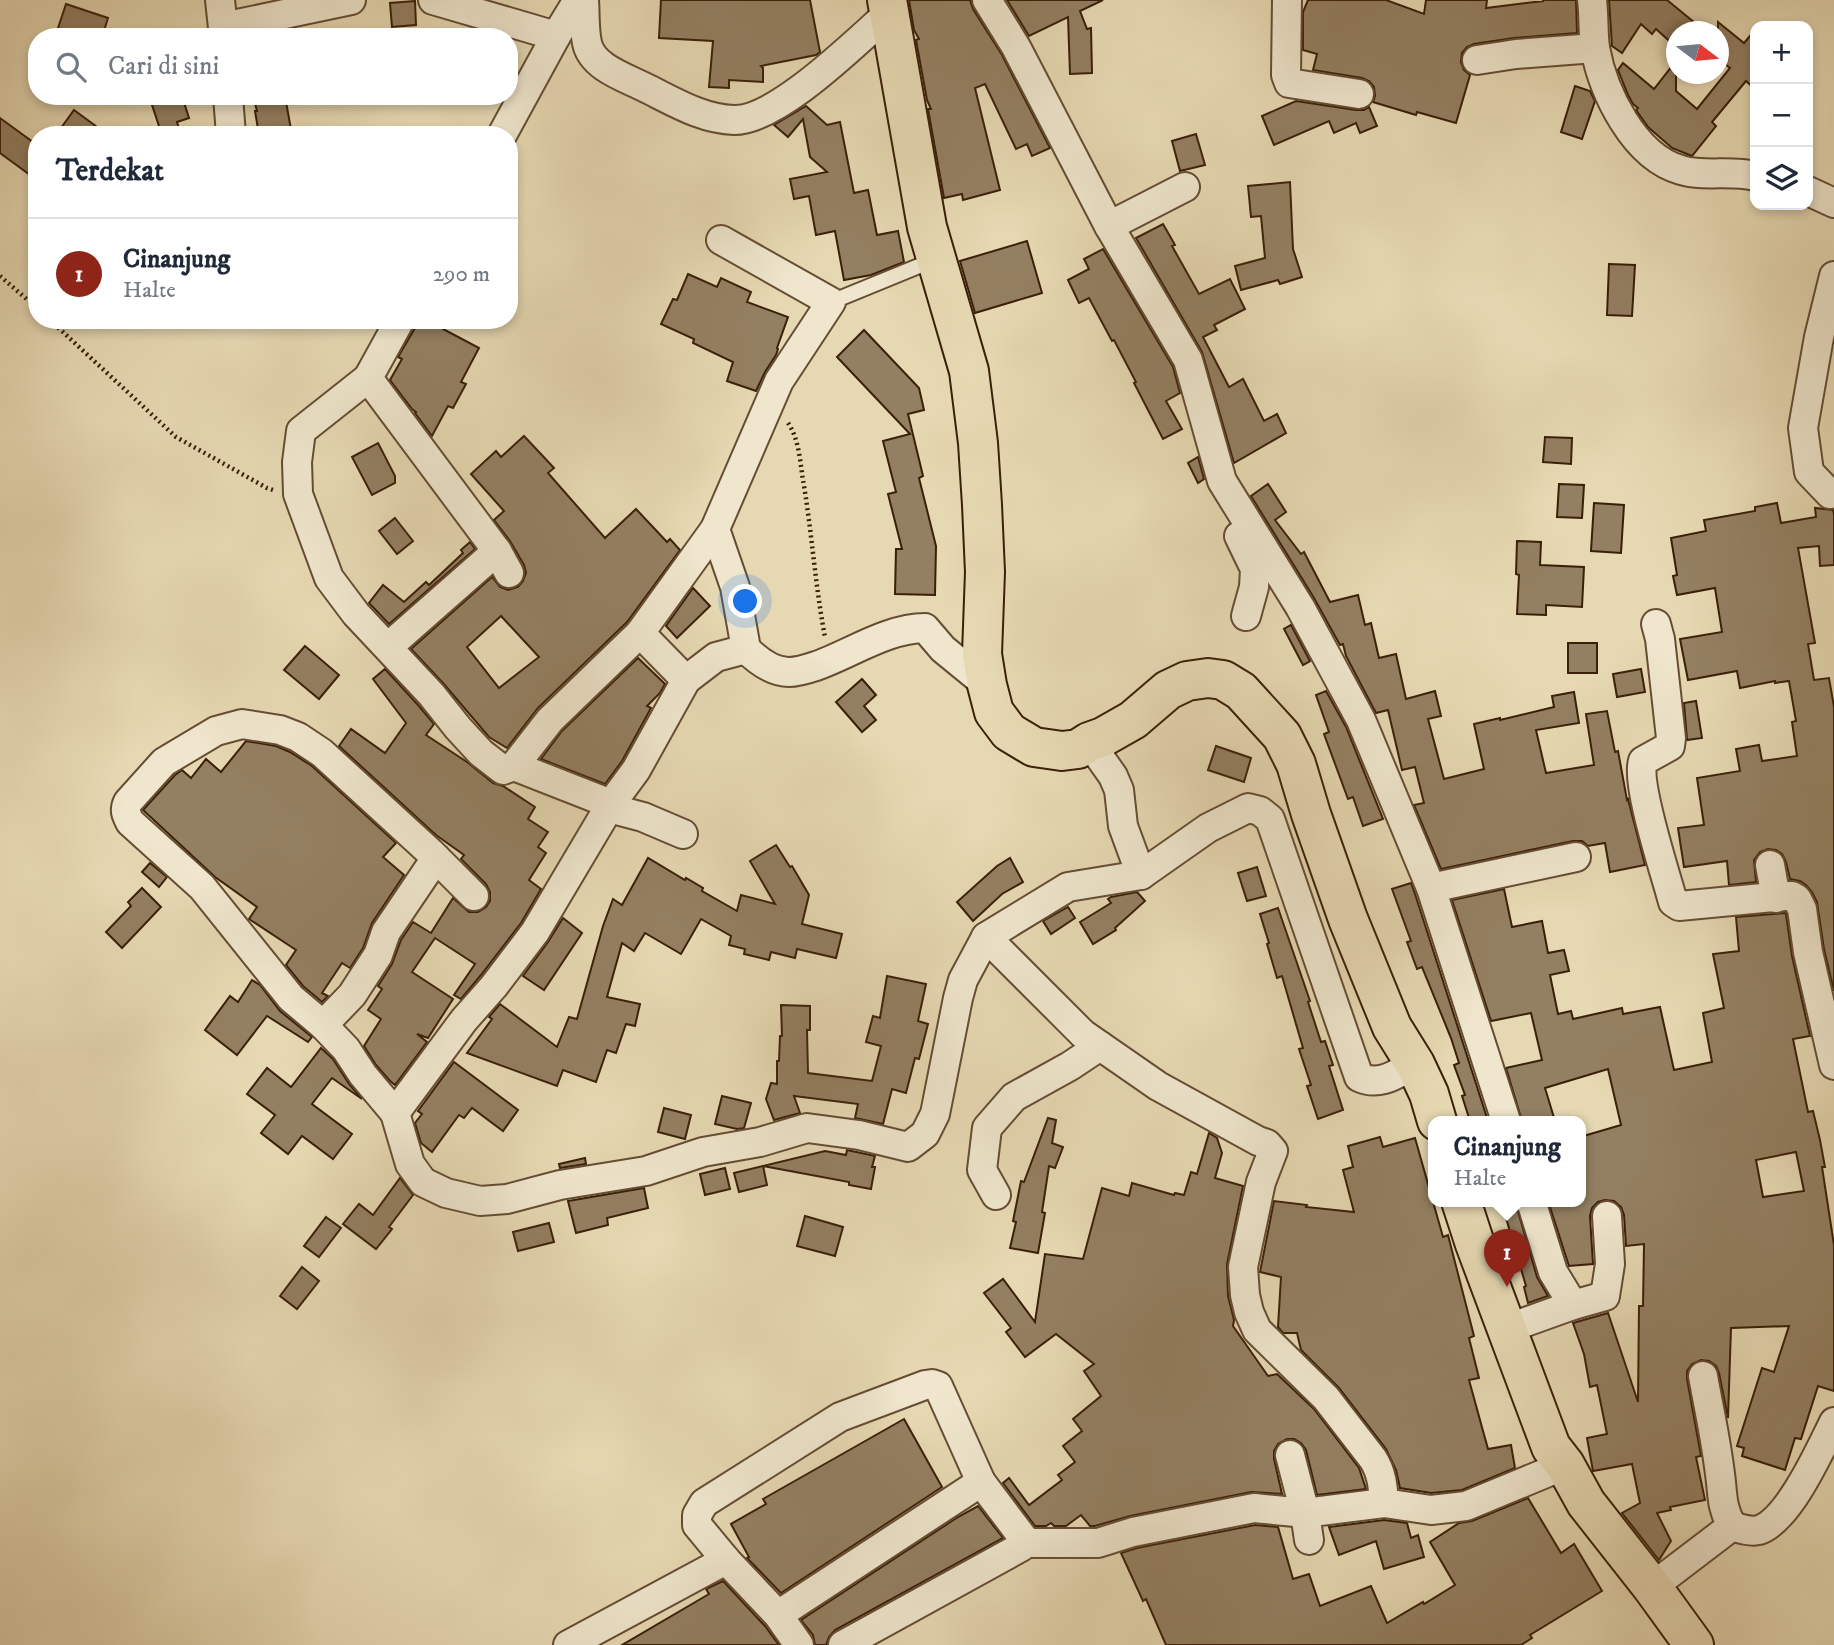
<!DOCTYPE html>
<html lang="id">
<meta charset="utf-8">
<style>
body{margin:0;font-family:"IM FELL DW Pica",serif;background:#f2f2f3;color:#1f2937}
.controls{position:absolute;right:21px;top:21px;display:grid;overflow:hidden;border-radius:14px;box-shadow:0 4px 10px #0003}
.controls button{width:63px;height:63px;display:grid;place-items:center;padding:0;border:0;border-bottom:2px solid #e0e1e3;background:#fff;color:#1f2937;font:35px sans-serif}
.compass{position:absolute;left:1666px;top:21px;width:63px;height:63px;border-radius:50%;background:#fff;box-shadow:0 4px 10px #0003;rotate:106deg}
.you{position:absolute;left:746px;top:602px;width:24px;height:24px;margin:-18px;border:5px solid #fff;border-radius:50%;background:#1a73e8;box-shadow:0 0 0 10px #1a73e833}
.badge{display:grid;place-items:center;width:46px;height:46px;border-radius:50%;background:#8f2418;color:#fff;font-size:23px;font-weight:700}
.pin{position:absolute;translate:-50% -58px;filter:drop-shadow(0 2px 4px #0008)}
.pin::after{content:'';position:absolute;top:37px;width:24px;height:21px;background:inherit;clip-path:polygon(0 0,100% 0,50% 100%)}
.popup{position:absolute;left:1428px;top:1116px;width:158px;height:91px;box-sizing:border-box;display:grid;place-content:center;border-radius:14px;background:#fff;filter:drop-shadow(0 2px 5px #0005);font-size:23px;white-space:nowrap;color:#747a83}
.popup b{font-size:26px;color:#1f2937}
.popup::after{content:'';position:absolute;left:50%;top:100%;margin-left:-14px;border:14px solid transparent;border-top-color:#fff}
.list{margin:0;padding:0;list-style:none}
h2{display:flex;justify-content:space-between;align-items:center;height:91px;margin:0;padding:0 28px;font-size:30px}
h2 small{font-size:23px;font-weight:400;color:#747a83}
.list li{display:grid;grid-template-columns:46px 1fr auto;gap:21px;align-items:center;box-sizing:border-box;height:112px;padding:0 28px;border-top:2px solid #e0e1e3}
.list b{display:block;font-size:26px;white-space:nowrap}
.list p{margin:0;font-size:23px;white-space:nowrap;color:#747a83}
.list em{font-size:23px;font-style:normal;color:#747a83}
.icon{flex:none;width:38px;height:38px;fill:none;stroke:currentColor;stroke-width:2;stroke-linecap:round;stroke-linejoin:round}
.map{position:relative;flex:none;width:1834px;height:1645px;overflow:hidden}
.search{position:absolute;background:#fff;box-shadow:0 4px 10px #0003;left:28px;top:28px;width:490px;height:77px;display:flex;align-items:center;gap:18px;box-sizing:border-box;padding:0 24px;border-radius:28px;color:#747a83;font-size:26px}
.panel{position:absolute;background:#fff;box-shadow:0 4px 10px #0003;left:28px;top:126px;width:490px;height:203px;border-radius:28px}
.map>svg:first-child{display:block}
.building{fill:#937f61;stroke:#3a1f09;stroke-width:2;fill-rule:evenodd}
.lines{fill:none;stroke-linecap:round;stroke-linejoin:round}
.service-casing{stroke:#654d33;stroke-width:18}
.minor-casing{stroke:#654d33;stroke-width:32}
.trunk-casing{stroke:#3a1f09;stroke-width:42}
.path{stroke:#3a1f09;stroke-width:4.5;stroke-dasharray:2 3.5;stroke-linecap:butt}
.service{stroke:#efe6cd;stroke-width:14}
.minor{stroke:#efe6cd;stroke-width:28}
.trunk{stroke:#e6d8b2;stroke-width:38}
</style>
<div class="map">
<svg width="1834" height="1645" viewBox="0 0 1834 1645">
<rect width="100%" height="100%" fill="#e6d8b2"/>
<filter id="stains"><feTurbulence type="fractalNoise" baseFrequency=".00286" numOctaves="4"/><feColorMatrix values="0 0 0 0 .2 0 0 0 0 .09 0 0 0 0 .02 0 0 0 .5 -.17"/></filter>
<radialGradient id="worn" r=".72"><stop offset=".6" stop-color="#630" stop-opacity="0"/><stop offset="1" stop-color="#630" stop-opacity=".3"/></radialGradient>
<g class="building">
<path d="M661,0h149l10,52 -4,3 -55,11 2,2v14l-34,-2v8l-20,-1 4,-46 -54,-3z"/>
<path d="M909,0h61l3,9 29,46 48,93 -18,8 -5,-12 -11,5 -31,-65 -10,4 25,102 -37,10 -1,-6 -18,4 -16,-89h3l-4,-9 -11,-60 3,-1 -5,-9z"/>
<path d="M1007,0h96l-23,11 7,18 4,-1 1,45 -22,1 -2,-57 -39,19z"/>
<path d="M1308,0h78l38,14 2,-14h61l-1,8 57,-7v-1h33l1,33 -63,5 -40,6 -7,3 -5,6 -1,9 3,8 6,5 -14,48 -39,-11 -1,3 -43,-13 2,-6 -1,-9 -5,-6 -7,-3 -49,-8 4,-16 -14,-4v-38z"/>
<path d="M1609,0h58l39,32h-30v15l-20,-18 -4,5 -11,-10 -19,29 -10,-7z"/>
<path d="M415,1l1,24 -24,2 -2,-24z"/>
<path d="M66,4l42,14 -6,19h-17l-27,-9z"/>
<path d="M1718,22l26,21 11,-13v59l-9,-8 -34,41 4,4 -24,30 -20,-8 -24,-21 -12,-17 2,-2 -5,-4 -5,-9 -10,-25 5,-7 31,26 22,-28v30l21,18 33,-41 -12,-9z"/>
<path d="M1575,86l15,5 5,10 -13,38 -21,-7z"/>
<path d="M149,96h33l7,22 -12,4 4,13h-19z"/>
<path d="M253,96h32l7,39h-33l-4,-24h2z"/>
<path d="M1296,101l60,9h8l5,-3 8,19 -17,7 -4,-10 -22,10 -5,-12 -55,24 -12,-29z"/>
<path d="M806,106l21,19 13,-3 14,71 14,-3 9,45 21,-4 6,31 -33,13 -27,5 -9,-49 -19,4 -7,-39 -15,3 -4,-20 37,-7 -17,-15 -7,-38 -15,18 -14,-12z"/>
<path d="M74,110l34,25h-52z"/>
<path d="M0,118l37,27v35l-37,-27z"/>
<path d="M1196,134l9,31 -25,6 -8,-30z"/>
<path d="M1290,182l3,67 9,28 -22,7 -2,-4 -37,10 -6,-24 30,-8 -4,-42 -10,1 -3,-31z"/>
<path d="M1163,224l12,21 -3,1 27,48 31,-15 15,30 -31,16 3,5 -14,7 26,50 14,-8 21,42 13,-7 9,19 -52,30 -32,-111 -66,-114z"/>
<path d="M1027,241l15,52 -67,20 -15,-52z"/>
<path d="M1103,249l70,118 7,26 -14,8 16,28 -19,10 -29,-56 2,-1 -22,-42 -2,1 -23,-43 -10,5 -11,-23 21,-11 -5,-10z"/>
<path d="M1609,264l26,1 -3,51 -25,-1z"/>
<path d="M688,274l29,13 4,-9 30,14 -4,10 41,15 -11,31 1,1 -2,6 -11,17 -9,19 -29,-10 6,-19 -40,-19 1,-4 -33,-15 12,-25 4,1z"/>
<path d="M417,320h30l-4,9 36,19 -18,34 5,2 -13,24 -5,-2 -16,30 -17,-23 1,-1 -4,-3 -22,-29 12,-21 -4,-2 17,-29z"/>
<path d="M864,330l55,58 5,22 -16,4 15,62 -4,2 17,68 -1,49 -40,-1 1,-45h6l-14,-55 8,-2 -13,-51 27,-7 -73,-77z"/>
<path d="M524,436l30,32 -6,5 57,65 31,-29 31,33 3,-3 10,11 -53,72 -89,86 -31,40 -18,-11 -46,-54 -32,-34 81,-72 8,10 8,3 10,-3 5,-6 3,-8 -2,-8 -14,-24 -16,-21 10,-9 -33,-37 25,-23 5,6zM501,616l38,41 -40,31 -32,-41z"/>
<path d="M1545,437l27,1 -1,26 -28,-2z"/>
<path d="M378,443l17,33v7l-23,12 -20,-38z"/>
<path d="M1198,457l6,22 -6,4 -10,-20z"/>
<path d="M1268,484l18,28 -11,8 26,34 3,-2 26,50 28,-7 7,30 6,-2 8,35 17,-4 10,45 29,-8 6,25 -13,3 16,60 40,-10 -10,-45 26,-6v2l54,-13 -2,-11 22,-4 5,31 -43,7 10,43 48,-8 -8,-51 21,-3 8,41 3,-1 9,49 1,-1 17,66 -35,7 -5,-29 -17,3 -6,-5h-9l-132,28 -27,-64 10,-2 -9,-36 -13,3 -14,-60 -12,3 -30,-57 -3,-12 -3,1 -26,-47 -63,-102z"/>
<path d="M1559,484l25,1 -2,33 -25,-1z"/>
<path d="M1594,503l30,2 -3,48 -30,-2z"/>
<path d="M1777,503l4,20 35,-6 -1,-9 18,2 1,4v51l-14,1 -1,-20 -21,2 17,95 -7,1 6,36 15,-2 5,29v284l-10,-42 -7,-47 -5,-10 -6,-7 -6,-4 -10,-2 -4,-17 -4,-8 -6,-4 -8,-1 -8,3 -6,8 2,22 -27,3 -2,-24 -43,6 -6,-39 26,-3 -7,-47 43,-7 -4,-22 23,-4 3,16 35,-5 -5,-34 4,-1 -7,-40 -14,2v-2l-35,7 -3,-17 -49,9 -8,-41 42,-7 -7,-44 -38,7 -4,-19 4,-1 -6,-37 35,-7 -2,-11 51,-9v-4z"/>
<path d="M395,518l18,23 -16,13 -18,-23z"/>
<path d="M1517,541l24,1 -1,23 44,2 -2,40 -36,-2v10l-29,-1 2,-39 -3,-1z"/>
<path d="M470,542l5,7 -86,75 -20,-21 14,-18 21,17 22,-20 3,3 34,-32 -2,-3z"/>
<path d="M693,588l17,18 -33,32 -11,-12z"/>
<path d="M1291,625l19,36 -7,4 -19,-36z"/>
<rect x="1568" y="643" width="29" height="30"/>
<path d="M305,646l34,29 -20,24 -35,-29z"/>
<path d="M638,658l27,26 -5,9 -13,13 4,2 -29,53 -17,23 -64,-25 21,-28z"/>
<path d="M385,669l33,36 16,19 -8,11 41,27 26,21 10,3 32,21 -7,12 20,13 -10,15 8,6 -17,27 12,9 -20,34 -40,52 -20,24 -7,-4 21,-31 -40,-26 -23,34 41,27 -25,39 -11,-4 10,8 -32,43 -5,-4 -14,-16 -12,-19 17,-27 -13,-9 14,-21 -4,-3 14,-22 9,-24 12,-18 18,11 22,-35 16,14h9l8,-5 4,-6v-9l-4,-8 -25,-25 3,-4 -28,-20 -97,-89 12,-17 34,24 21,-30 -33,-44z"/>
<path d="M1641,669l4,23 -28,5 -4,-23z"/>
<path d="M862,679l14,16 -12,11 12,14 -14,12 -26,-30z"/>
<path d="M1326,691l20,36 37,92 -20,7 -10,-29 -5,2 -24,-65 5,-2 -13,-37z"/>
<path d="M1696,701l6,37 -15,2 -3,-37z"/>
<path d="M246,741l30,5 14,6 22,14 84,77 -13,14 21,18 -32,48 -9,25 -13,20 -8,-5 -20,30 6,3 -6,6 -19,-16 -17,-21 10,-15 -47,-31 8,-12 -42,-30 -72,-67 32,-35 7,-5 9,8 15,-19 15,13z"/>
<path d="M1216,746l35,12 -7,24 -36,-12z"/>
<path d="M776,845l14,22 2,-1 17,29 -7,29 40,10 -6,24 -39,-9 -2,9 -24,-6 -2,8 -25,-6 1,-5 -16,-4 2,-9 -30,-17 -20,35 -36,-21 -11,18 -12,-8 -15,54 33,7 -5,22 -9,-2 -10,29 -9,-3 -11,32 -33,-12 -6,16 -90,-33 25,-34 -3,-2 11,-13 57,43 12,-30 8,2 26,-93 10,-27 9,6 26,-47 37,22 1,-2 17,10 -1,3 35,20 4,-16 34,9 -25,-43z"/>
<path d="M1010,858l13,24 -21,12 -29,27 -16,-19 40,-36z"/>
<path d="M150,863l17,14 -8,10 -17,-15z"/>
<path d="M1257,867l9,29 -19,5 -9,-28z"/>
<path d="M1411,883l4,11 73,227h-18l-8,-25 3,-1 -11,-30 5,-2 -8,-25 -29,-71 -5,2 -10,-27 4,-1 -19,-52z"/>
<path d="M142,888l19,19 -39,41 -16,-16 25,-26 -3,-4z"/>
<path d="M1504,889l8,38 30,-6 6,32 16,-3 5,21 -19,4 8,39 13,-3 2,8 49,-11 1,6 37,-7 14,63 38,-8 -9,-49 21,-5 -11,-54 26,-3 -3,-34 49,-4 1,1 6,42 18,80 -17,3 15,73 5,-1 7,29 5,27h-3l12,78v146l-16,-5 -17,53 -6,-1 -10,32 -43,-14 2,-8 -7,-2 25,-78 12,4 15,-46 -58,2 -3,90 -9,-45 -3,-7 -7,-5 -8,-1 -9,4 -5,7v8l14,77 -5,1 9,43 -35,7 1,3 -14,3 14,28 -12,19 -37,-47 18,-10 -8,-39 -39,7 -6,-33 20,-4 -10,-49 -7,2 -6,-33 -11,-31 35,-10 30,89 1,-96h4l1,-62 -18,2 -2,-31 -3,-8 -7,-6 -9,-1 -7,2 -6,6 -2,8 3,48 -24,2 -21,-65h32v-64l41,-12 -13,-56 -63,19 10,33h-33l-16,-53 36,-8 -11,-47 -40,8 -39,-121zM1796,1152l8,39 -41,6 -7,-37z"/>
<path d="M1137,892l8,9 -30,27 1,2 -23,14 -13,-22 31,-19 -3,-4 3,-2z"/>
<path d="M1068,907l7,11 -24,16 -8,-13z"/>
<path d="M1278,908l32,93 -2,1 13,40 4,-1 8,24 -4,1 14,44 -25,9 -11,-33 4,-1 -12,-36 4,-1 -21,-72 -5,2 -10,-34 2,-1 -9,-29z"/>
<path d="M563,918l19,15 -38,57 -21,-14 25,-34z"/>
<path d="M887,976l39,8 -8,37 10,3 -9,35 -4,-1 -9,35 -14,-4 -9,35 -28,-6 3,-14 -64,-8 6,17 -26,7 -8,-21 5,-16 6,1v-23h2l1,-25h2l-1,-31 29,1v24h-3l1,43 64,8 9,-35 -15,-4 7,-26 7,2z"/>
<path d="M252,980l8,5 20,26 32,26 -4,5 -41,-26 -30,39 -32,-25 25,-34 8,6z"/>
<path d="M321,1048l12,11 16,25 13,15 -30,-21 -20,26 40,30 -19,25 -31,-23 -14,18 -27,-21 14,-18 -28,-21 20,-26 24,19z"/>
<path d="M454,1062l64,48 -15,21 -31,-23 -8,10 -5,-3 -27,37 -11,-9 -6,-20 7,-9 -4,-3z"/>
<path d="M722,1096l29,7 -7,25 -7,1 -22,-5z"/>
<path d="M664,1108l27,7 -6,24 -27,-7z"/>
<path d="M1048,1118l8,2 -4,23 11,4 -8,21 -6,-2 -7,46 3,1 -7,40 -28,-5 6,-26 -3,-1 8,-40 3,1z"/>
<path d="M1209,1133l8,5 5,15 -7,25 28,8 -16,78 1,32 6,24 -1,6 35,50 9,-2 37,35 45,59 7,21 -49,6 -11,-45 -5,-7 -7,-4h-7l-9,5 -4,7v8l8,35 -31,-2 -121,24 -35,10h-5l-9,-11 -15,11h-12l-3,-3 -5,3h-11l-32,-43 6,-5 20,27 33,-25 -4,-5 17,-13 -12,-16 19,-15 -9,-12 28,-23 -17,-25 10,-7 -38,-30 -31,23 -19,-25 5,-4 -27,-35 19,-14 32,43 10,-68 38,5 19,-71 27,8 3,-13 42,12 1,-2 9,2 7,-23 6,2z"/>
<path d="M1380,1137l3,10 32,-9 28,99 5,-2 26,101 -5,2 10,40 -10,2 19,69 23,-4 4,23 -53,22 -31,3 -31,-5 -4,-18 -10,-21 -47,-61 -38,-38 -4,-17h-14l-5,-6 3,-50 -21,-5 14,-71 33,4 -1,2 48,5 -11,-42 10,-3 -5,-21z"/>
<path d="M847,1150l28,6 -3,11h3l-4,22 -22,-4v-3l-86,-16 4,19 -28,7 -5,-19 91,-22 21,4z"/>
<path d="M585,1158l1,6 -26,4 -1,-4z"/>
<path d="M725,1168l5,21 -25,6 -5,-21z"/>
<path d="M400,1178l13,17 -24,32 3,2 -16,20 -33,-25 16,-20 14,11z"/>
<path d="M644,1188l4,20 -41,10 1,7 -32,8 -8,-32z"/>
<path d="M1501,1201h14l22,76 11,19 -20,7 -4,-16 2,-1z"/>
<path d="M805,1216l38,11 -8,29 -38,-10z"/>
<path d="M326,1217l15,11 -22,29 -15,-11z"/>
<path d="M549,1223l5,19 -36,9 -5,-19z"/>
<path d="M302,1267l17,14 -22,28 -17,-13z"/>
<path d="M904,1419l38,68 -161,106 -34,-35 2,-1 -18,-33 35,-20 -3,-5z"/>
<path d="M1528,1498l33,55 13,-9 28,47 -72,44 2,3 -11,7h-355l-20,-46 -3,2 -22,-48 16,-5 118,-23 23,2 15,52 16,-5 11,32 51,-20 16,37 36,-21 1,2 31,-19 -25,-43 29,-19 13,-2z"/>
<path d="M978,1506l25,32 -168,92 -6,7 -3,8h-11l-2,-10 -12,-15 157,-103z"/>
<path d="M1384,1520l23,3 4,15 7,-3 6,22 -40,12 -8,-28 -37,14 -10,-28z"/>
<path d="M723,1581l42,45 14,19h-157l87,-51 -3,-5z"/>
</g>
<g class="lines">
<defs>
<path id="service" d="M831,302l105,-43"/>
<g id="minor">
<path d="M220,0l4,37"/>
<path d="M433,0l123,36"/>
<path d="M584,0c1,14 0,29 3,43 5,24 37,34 57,44 29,14 57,32 90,33 43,1 122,-78 156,-108"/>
<path d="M987,0l29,47 93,179 79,134 34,121 78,126 61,113 70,168 75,233"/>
<path d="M1287,0l-1,75 3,8 70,11"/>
<path d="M1592,0c2,16 1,33 3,48 8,44 39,109 86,122 22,7 50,0 74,6"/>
<path d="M223,27l128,-27"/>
<path d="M1477,60l39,-6 79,-6"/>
<path d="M228,96l3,39"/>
<path d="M502,135l54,-99 22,-36"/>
<path d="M1808,191l26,12"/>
<path d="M1109,226l76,-39"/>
<path d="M400,320l-32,58 129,173"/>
<path d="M368,378l-67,53 -4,31 1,32 31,84 27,36 75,80 27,34 23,25 22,17 11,-4"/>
<path d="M1830,494l-21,-22 -6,-44 16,-91 15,-61"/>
<path d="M715,529l20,58 11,62"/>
<path d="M1239,536l16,33 -1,18 -8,29"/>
<path d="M1656,624l4,15 11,99 -1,8 -27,15c-8,22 23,114 30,141l6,4 105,-10h8l5,3 5,10 6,43 26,113"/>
<path d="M640,633l75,-104 64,-148 52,-79 -110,-62"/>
<path d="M388,647l109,-96 12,22"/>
<path d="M746,649c11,11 26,23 43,23 9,0 18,-3 27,-6 34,-12 72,-38 109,-38l18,21 44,36"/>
<path d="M1089,742l24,34 6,14 4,36 18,49"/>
<path d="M611,804l25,-34 50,-90 30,-23 30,-8"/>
<path d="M609,808l34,9 40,17"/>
<path d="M1770,865l6,33"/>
<path d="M1431,888l145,-31"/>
<path d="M474,896l-44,-44 -108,-99 -24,-16 -18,-7 -38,-6 -26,7 -52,31 -36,40c-4,8 -2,12 2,20l72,65 89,111 32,27 23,24 17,26 32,38 69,-93 30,-34 41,-54 76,-128 -97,-38 36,-46 90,-87 46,47"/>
<path d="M986,937l97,97 75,52 100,55 9,3 6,7 -12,31 -18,85 2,28 4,17 8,18 69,68 47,61c9,14 10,28 11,44"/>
<path d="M323,1025l29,-30 26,-40 8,-23 50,-74"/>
<path d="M395,1113l15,51 13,18 23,11 34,8 27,-2 53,-14 86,-14 57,-19 57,-10 47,-14 52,7 49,12 17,-13 10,-20 23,-116 5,-18 23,-43 82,-50 73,-12 67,-47 40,-20 12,3 10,8 89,258c21,10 37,-3 56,-13"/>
<path d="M996,1195l-14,-25 5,-42 27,-31 56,-31 30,-20"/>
<path d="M1531,1201l22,71 20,33"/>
<path d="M1506,1329l67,-24 32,-9 5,-32 -3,-48"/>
<path d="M1703,1376c6,33 13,65 17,98 3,21 1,33 12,52"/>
<path d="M1309,1540l-4,-27 79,-10 47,7 35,-4 99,-41"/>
<path d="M1023,1543h75l35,-11 121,-24 51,5 -15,-58"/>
<path d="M1652,1587l80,-61c9,3 19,6 27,4 30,-10 61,-80 75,-108"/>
<path d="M778,1615l203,-133 -43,-96 -6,-2 -7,1 -85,32 -136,86 -7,12v10l29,35 52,55 21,30"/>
<path d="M568,1645l158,-85"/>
<path d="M843,1645l178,-98 3,-8 -43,-57"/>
</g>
<g id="trunk">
<path d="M887,0l40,227 42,144 9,72 4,62 3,67 -3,82 5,31 7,27 15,20 25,15 28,4 16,-2 11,-7 14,-5 30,-17 35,-30 19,-9 21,-3 15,2 18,11 41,45 14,28 15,50 37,105 44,108 23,37 14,30 8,27"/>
<path d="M1461,1201l14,43 76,203 14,18 21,38 66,84 42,58"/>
</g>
</defs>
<use href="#service" class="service-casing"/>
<use href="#minor" class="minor-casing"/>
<use href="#trunk" class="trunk-casing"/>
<g class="path">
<path d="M0,276l37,32"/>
<path d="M50,320l126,117 91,51 6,2"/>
<path d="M788,423c11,16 12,38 15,57 9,52 12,105 22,157"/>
</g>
<use href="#service" class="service"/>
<use href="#minor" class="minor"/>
<use href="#trunk" class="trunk"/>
</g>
<rect width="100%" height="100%" filter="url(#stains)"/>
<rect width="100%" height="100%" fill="url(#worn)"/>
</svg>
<div class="controls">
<button>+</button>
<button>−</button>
<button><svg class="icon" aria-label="layers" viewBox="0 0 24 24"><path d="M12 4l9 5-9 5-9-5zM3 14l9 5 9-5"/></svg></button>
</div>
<svg class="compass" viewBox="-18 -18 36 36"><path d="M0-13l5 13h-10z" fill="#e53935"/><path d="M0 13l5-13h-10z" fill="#747a83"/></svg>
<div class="you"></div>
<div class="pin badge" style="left:1507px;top:1287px">1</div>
<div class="popup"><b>Cinanjung</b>Halte</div>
<div class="search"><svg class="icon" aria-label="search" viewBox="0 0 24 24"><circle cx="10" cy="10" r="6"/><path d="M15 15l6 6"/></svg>Cari di sini</div>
<section class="panel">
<h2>Terdekat<small></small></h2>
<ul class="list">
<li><span class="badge">1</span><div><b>Cinanjung</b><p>Halte</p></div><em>290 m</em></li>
</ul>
</section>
</div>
